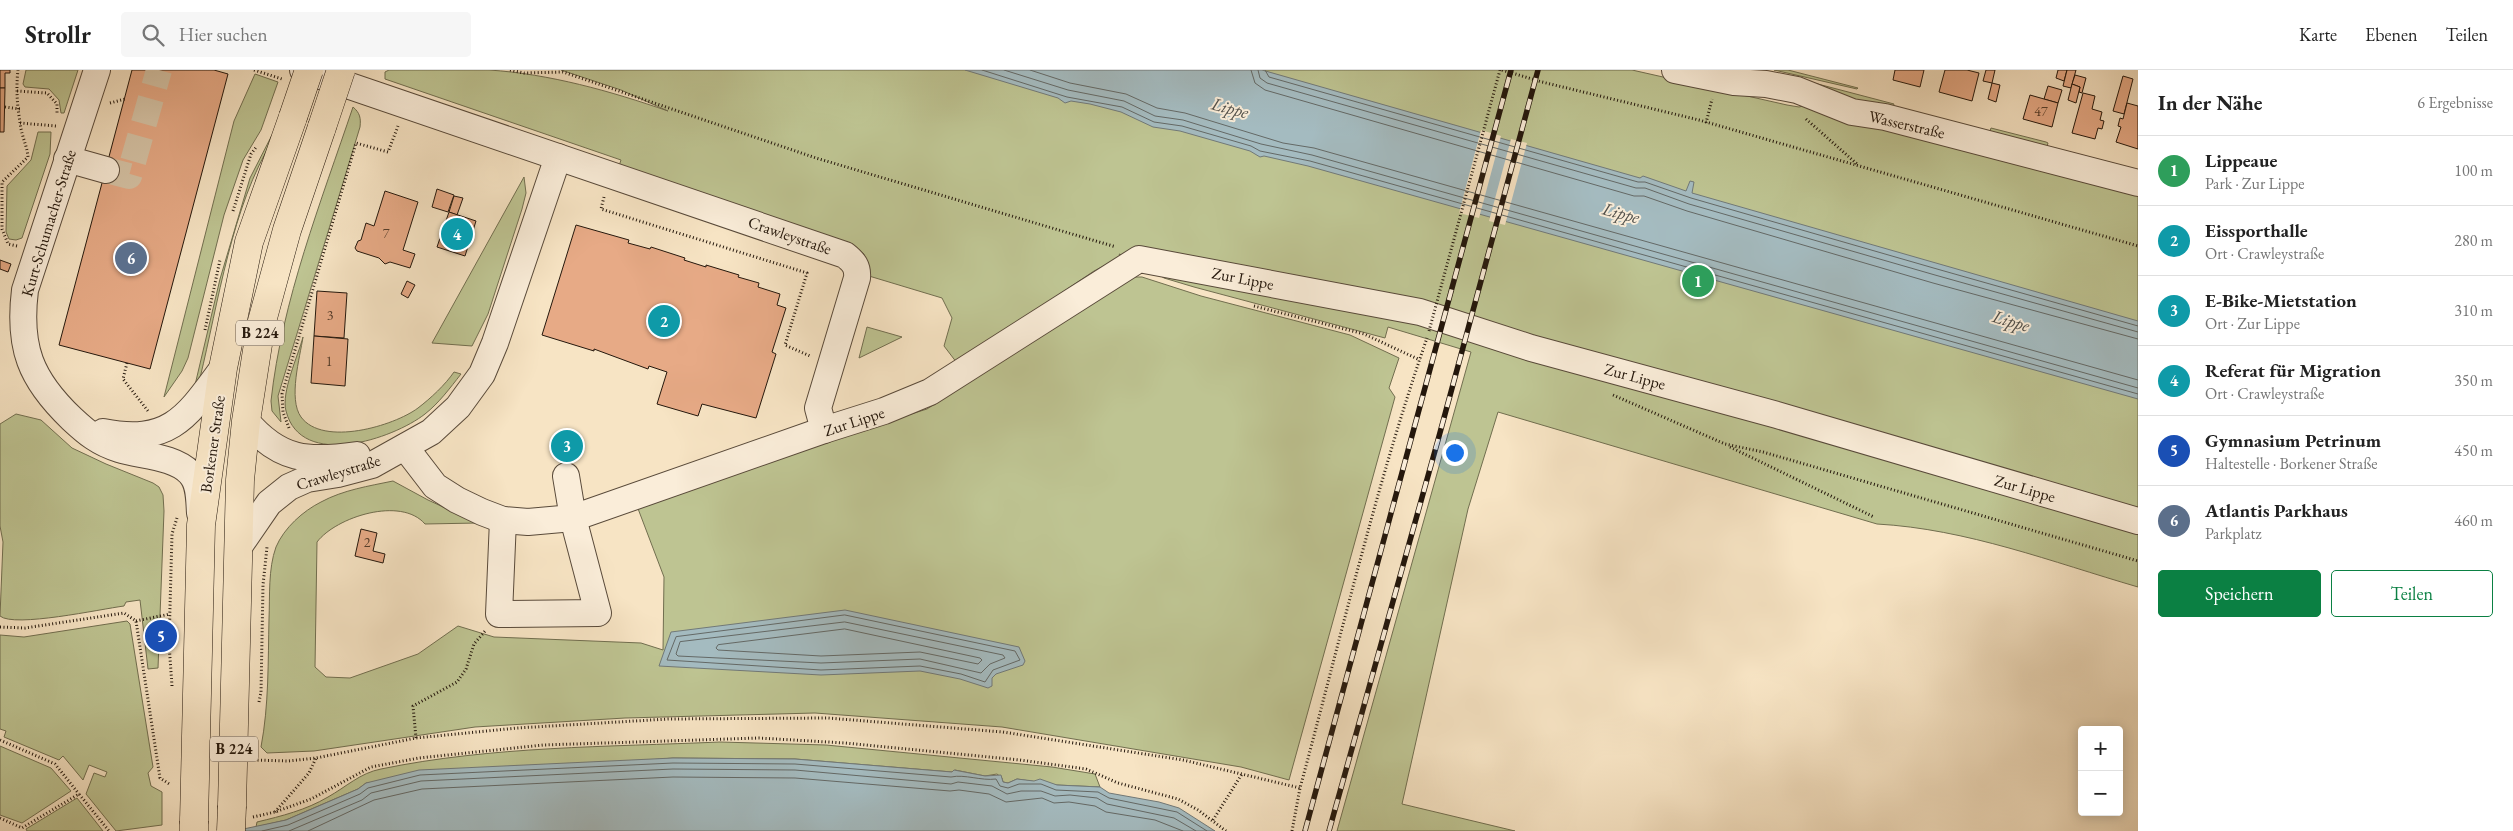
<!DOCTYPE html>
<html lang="de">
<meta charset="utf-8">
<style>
body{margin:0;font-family:"EB Garamond",serif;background:#f6f6f6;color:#222}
.controls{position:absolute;right:15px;bottom:15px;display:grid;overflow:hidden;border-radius:5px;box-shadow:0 2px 12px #0003}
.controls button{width:45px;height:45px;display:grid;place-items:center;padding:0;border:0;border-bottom:1px solid #e0e0e0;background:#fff;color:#222;font:25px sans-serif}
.you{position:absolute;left:1454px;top:382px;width:18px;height:18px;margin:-12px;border:4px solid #fff;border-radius:50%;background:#1a73e8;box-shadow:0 0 0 8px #1a73e833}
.badge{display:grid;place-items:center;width:32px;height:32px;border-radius:50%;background:#0b8043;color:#fff;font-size:16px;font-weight:700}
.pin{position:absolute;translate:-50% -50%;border:2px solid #fff;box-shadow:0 1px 5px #0006}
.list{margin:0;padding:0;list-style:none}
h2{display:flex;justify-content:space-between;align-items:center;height:65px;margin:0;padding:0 20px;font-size:21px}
h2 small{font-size:16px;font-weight:400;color:#767676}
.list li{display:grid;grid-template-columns:32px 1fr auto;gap:15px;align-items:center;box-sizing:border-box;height:70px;padding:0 20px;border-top:1px solid #e0e0e0}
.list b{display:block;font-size:19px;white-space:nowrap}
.list p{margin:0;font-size:16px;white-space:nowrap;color:#767676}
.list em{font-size:16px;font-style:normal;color:#767676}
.actions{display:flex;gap:10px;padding:15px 20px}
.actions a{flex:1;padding:11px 0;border:1px solid #0b8043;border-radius:5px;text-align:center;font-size:18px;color:#0b8043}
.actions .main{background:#0b8043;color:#fff}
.icon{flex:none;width:28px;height:28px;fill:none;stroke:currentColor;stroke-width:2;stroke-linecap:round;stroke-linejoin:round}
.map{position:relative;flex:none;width:2138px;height:761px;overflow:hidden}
header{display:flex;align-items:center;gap:30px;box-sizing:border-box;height:70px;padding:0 25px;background:#fff;border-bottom:1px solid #e0e0e0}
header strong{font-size:24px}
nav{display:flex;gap:28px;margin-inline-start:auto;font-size:18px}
.search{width:350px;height:45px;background:#f6f6f6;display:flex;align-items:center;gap:12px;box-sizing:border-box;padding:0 18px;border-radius:5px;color:#767676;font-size:19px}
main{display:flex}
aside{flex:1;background:#fff}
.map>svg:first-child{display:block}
.green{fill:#bec492;stroke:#716e4f}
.water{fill:#a4bbc0;stroke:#717978}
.pier{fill:#f7e4c4}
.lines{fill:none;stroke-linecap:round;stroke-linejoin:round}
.shore{stroke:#646966;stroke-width:1}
.building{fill:#e7aa86;stroke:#24170c}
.minor-tunnel{stroke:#d7c5a8;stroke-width:26;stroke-dasharray:26 13;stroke-linecap:butt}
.minor-casing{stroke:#594a3a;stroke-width:28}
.major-casing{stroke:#24170c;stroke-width:29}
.path{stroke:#24170c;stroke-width:3;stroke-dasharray:1 2.5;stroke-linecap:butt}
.minor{stroke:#faedd9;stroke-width:26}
.major{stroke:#f7e4c4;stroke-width:28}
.rail-casing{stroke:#24170c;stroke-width:5.5}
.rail{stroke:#faedd9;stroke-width:4;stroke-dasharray:11;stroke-linecap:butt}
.major-bridge-casing{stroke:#24170c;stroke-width:29;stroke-linecap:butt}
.path-bridge{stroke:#24170c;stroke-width:3;stroke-dasharray:1 2.5;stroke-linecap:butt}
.major-bridge{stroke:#f7e4c4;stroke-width:28}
.labels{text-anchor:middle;stroke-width:4;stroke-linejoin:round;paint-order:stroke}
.number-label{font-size:14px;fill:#553c2a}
.shield{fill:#faedd9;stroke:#64574a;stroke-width:1}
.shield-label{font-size:15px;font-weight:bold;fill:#24170c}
.street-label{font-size:16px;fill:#24170c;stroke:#faedd9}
.water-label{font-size:18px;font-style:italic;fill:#51504b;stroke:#faedd9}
</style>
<header>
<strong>Strollr</strong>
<div class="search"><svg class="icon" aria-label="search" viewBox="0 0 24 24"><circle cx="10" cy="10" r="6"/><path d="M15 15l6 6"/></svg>Hier suchen</div>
<nav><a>Karte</a><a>Ebenen</a><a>Teilen</a></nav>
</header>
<main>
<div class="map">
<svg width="2138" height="761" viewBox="0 0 2138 761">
<rect width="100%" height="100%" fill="#f7e4c4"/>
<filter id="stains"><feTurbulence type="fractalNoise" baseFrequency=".004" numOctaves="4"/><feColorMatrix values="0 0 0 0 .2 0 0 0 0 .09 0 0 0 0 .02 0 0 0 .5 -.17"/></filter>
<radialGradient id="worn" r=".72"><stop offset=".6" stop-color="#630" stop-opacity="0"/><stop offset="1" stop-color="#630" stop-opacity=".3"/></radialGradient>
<g class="green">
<path d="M26,0h52l-14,43h-3l-2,-13 -10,-11 -24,-2 -2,-3z"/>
<path d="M389,0c33,0 67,0 100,0 61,4 121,21 179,41l-47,-21 -60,-20h1071l155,35 12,2 8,-2 331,86v328l-556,-149 556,162v55c-86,-25 -171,-58 -261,-63l-379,-112 -30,97 -66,295 113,27h-178l134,-479 -83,-25 -3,11 -191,-51 -30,-9 -29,-19 -16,-5 2,3 -27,14 -137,92 -13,-17 8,-28 -10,-20 -73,-22 -5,-22 -11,-10 -234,-78 2,-6 -236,-81v-7z"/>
<path d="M1774,0h14l70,18 -1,1z"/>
<path d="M255,4l23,8 -17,48 -18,30 -19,55 -36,143 -6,13 -18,26 70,-276z"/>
<path d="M1791,7l103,27 -2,6 -107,-31z"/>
<path d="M353,37c7,6 8,11 7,20l-82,269 3,26 -9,-11 -1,-10c11,-101 50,-199 82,-294z"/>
<path d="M1991,58l55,14 2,1 -2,7 -57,-16z"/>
<path d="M38,62h13l-1,22 -28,84 -6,2 -7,-1 -3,-7 1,-46 24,-26z"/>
<path d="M272,65l1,5c-41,65 -55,164 -73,238l-5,7 25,-106 30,-101z"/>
<path d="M524,107l2,16 -4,16 -34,105 -16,32 -40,-3z"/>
<path d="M1131,207h11l59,19 149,39 49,23 -10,30 6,9 -106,383 -48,-13 -239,-40 -187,-14 -190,5 -150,9 -161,24 -47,2 -6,-6c8,-42 7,-86 8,-128 1,-23 -1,-50 7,-72 8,-19 27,-36 45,-45 22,-12 48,-16 72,-21l35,19 50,23 -53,1c-24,-28 -89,-7 -108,18l-2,125 11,10 24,1 68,-24 40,-28 36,11 147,6 22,7 1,-73 -27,-71 144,-51 146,-46z"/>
<path d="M867,257l35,10 -43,21z"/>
<path d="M303,267c-3,20 -15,62 -2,80 22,30 93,9 117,-9 13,-10 27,-23 36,-36l7,2c-11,14 -22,29 -36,40 -32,25 -124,56 -139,-3 -5,-19 12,-55 17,-74z"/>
<path d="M16,344l25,6 31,28 34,16 47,19 6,4 4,8 1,16 -6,157 -10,1 -8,-69 -14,2 -2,4c-23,3 -110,22 -124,10l3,-74 -3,-16v-102z"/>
<path d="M127,551l3,3 23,143 -5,6 3,13 11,6v33l-46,6 -30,-37 8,-21 11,4 2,-5 -18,-7 -6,15 -20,-24 -4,4 -55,-23 2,-6 -6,-2v-94l24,2z"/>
<path d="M720,672l106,3 226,22 43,7 5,13 -43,-2 -40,-6 -9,4 -5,-1 -1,-4 -5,-4 -12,2 -30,-6 -3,2 -157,-13 -122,-1 -307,25 -8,6 -72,31 -30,7 1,-5c25,-6 49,-12 71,-25 18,-10 32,-24 53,-28 111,-23 227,-22 339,-27z"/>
<path d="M0,676l51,22 20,23 -49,32 -22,-8z"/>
<path d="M77,728l26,33h-76l-1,-2z"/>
</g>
<g class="water">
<path d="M965,0h297l378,108 3,-2 43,15 4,-10 4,1 -2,11 446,128v78l-830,-233 -44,-10 -4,1 -10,-6 -70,-20 -27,-4 -32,-15 -31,-8 -19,-3 -6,2 -7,-5z"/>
<path d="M845,540l174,37 6,14 -2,4 -27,9 -4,4v8l-4,2 -28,-9 -40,-8 -99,4 -162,-9 12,-34z"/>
<path d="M673,688l122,1 157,13 2,-2 31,6 16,-1 2,7 5,1 9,-4 17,2 6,-2 17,6 43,2 9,6 50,9 20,6 36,23h-981l52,-11 72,-31 8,-6 53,-13z"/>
</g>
<g class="pier">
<path d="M1481,60l20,6 -22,82 -20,-5z"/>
<path d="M1511,69l16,4 -22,82 -16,-4z"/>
</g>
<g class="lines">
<g class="shore">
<path d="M982,0l85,27 55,10 32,15 28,4 69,20 9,5 50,10 828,233"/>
<path d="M1004,0l64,20 56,11 31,15 28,4 78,24 51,11 826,233"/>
<path d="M1030,0l40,13 56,11 31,14 28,5 98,30 31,5 824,232"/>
<path d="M1251,0l4,13 10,7 369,106h10l43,15 246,72 205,56"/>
<path d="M1258,0l2,8 7,5 369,105h9l44,16 246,71 203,57"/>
<path d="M1265,0l4,7 369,105h7l46,16 246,71 201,57"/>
<path d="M845,545l170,36 5,9 -27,10 -8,12 -24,-8 -41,-8 -99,4 -154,-10 9,-23z"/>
<path d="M845,552l158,33 2,3 -15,6 -9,9 -61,-14 -99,4 -143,-7 -2,-2 4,-12z"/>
<path d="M845,559l135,29 2,2 -4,4 -58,-12 -99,4 -103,-6 -2,-2 2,-3z"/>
<path d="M262,761l26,-6 72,-31 8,-6 52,-13 253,-12 122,1 156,13c14,-3 30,4 45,2l4,7 8,2 11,-4h22l15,6 42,2 11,6 68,14 30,19"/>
<path d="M289,761l73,-31 9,-7 50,-12 252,-12 122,1 156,14 7,-2 34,4 15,8 14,-3h20l14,5 15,-1 27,3 10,6 67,14 22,13"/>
<path d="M308,761l66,-31 48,-11 251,-12 122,1 155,13 9,-1 30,4 17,8 36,-4 12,5 15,-1 26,4 11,6 49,8 28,11"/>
</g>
</g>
<g class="building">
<path d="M0,0h10v3h-5v15h-5z"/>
<path d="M132,0h82l14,4 -78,295 -91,-24z"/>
<path d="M1895,0h29l-4,17 -27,-7z"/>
<path d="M1945,0h22l12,3 -7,28 -33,-9z"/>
<path d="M1986,0h9l-3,13 -9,-2z"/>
<path d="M2058,0h9l-3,11 -8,-3z"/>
<path d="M2067,0h9l-5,18 -8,-2z"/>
<path d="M2075,5l11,3 -4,15 -3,-1 1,-5 -8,-3z"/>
<path d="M2123,6l10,3 -9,35 -11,-3z"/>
<path d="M1992,13l8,2 -4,17 -8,-3z"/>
<path d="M2072,14l8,3 -4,16 -8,-3z"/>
<path d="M2048,16l14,4 -4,13 -14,-4z"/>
<path d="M0,18h5l-1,44h-4z"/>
<path d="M2083,23l12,3 -3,13 10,3 -2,8 4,1 -2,8 -4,-1 -3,11 -23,-6z"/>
<path d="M2030,25l28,8 -6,24 -29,-8z"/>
<path d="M2127,33l11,3v43l-22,-7 5,-15 -3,-1 2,-8 3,1z"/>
<path d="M437,119l17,6 -6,17 -16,-5z"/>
<path d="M385,121l33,11 -15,48 12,4 -5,14 -20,-6 -5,2 -6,-6 -22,-7 -2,-3 3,-7 3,-1 5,-17 8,3z"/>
<path d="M454,126l9,2 -6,17 -8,-3z"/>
<path d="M449,142l27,9 -11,35 -28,-9z"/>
<path d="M576,155l53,15 -1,3 22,6 1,-2 34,11 -1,2 22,7v-2l33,10 -1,2 21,6 -1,4 22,7 -3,11 9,3 -14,44 4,2 -20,64 -54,-14 -4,12 -41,-12 10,-32 -18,-6 -1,3 -54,-20v2l-52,-16z"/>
<path d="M0,190l11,4 -3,8 -8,-3z"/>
<path d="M407,211l8,4 -7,13 -7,-4z"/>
<path d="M317,221l30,2 -3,45 -30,-2z"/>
<path d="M314,266l34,3 -3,47 -34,-3z"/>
<path d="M573,368l1,15h-15l1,-14z"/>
<path d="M361,459l16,4 -4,18 12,3 -2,9 -28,-7z"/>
</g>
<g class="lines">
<path class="minor-tunnel" d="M106,100l23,6 30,-106"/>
<defs>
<g id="minor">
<path d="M97,0l-72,220c-7,57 5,89 47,129 15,14 27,24 47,30 22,7 55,7 71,24 10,10 9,27 10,40"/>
<path d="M303,0l542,185c9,7 13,12 12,23l-39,130 6,22"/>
<path d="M1675,0l59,12 32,2 31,6 55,22 33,5 253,66"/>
<path d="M67,89l39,11"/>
<path d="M246,351c34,40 62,41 111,34"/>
<path d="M103,362c67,13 84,-15 120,-64"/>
<path d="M405,377l30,39 22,14 25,12 21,8 25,2 45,-4 251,-88 60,-19 46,-19 209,-133 281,53 111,36 246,67 361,106"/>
<path d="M503,450l-4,94 99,-1 -25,-95 -7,-42"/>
<path d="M238,478l31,-45 20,-16 18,-8 31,-5 34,-9 59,-33 27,-25 24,-33 13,-31 63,-186"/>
</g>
<g id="major">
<path d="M232,736l8,-326 6,-59 15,-96 26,-95 35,-103"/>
<path d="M194,751l7,-296 22,-157 26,-126 44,-125"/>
</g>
</defs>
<use href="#minor" class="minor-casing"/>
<use href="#major" class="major-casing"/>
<g class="path">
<path d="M254,0l28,9"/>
<path d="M510,0l14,3 39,-1 253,86 300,89"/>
<path d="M1502,0l40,12 157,38 439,126"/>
<path d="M17,21l30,2 10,11v11"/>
<path d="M110,33l15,-4"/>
<path d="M5,37l15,2"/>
<path d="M1806,49l51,45"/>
<path d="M20,53l36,3"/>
<path d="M1706,53l6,-24"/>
<path d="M604,127l-3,12 206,64 -22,72 25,11"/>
<path d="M233,141l18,-57 6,-8"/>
<path d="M17,176l-9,-2 -6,-15v-47l26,-25c-1,-12 -7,-22 -8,-35 -3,-17 -4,-35 -2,-52"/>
<path d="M1254,236l110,28 56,26"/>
<path d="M205,260l15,-70"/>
<path d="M127,293l-4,16 25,32"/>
<path d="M1613,325l112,49 38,8 375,109"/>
<path d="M289,358l-6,-16 -1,-18 74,-251 32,9 10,-26"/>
<path d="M1730,377l144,70"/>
<path d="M136,551l34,-7"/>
<path d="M0,557l25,1 99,-15 12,8 24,157 11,7"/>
<path d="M172,616l-3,-42 3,-110 5,-16"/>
<path d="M259,632l2,-10 2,-107 4,-38"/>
<path d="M416,668l-3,-32 44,-24 9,-13 8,-25 12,-14"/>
<path d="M0,670l55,24 24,30"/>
<path d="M254,690l34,1 28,-3 100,-20 101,-10 151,-9 160,-1 175,14 180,28 117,28"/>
<path d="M275,742l34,-39 7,-15"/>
<path d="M253,747l22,-5 36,-13 60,-32 48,-9 124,-13 216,-7 86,5 175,17 66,9 32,14 60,16 20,11 28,21"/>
<path d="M0,748l22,10 57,-34 30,37"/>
<path d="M1213,750l29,-46"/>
<path d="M1292,761l8,-43c41,-151 76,-303 127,-450"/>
</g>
<use href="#minor" class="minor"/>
<use href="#major" class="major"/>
<defs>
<g id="rail">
<path d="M1305,761l206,-761"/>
<path d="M1329,761l109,-391 100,-370"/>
</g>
</defs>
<use href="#rail" class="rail-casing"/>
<use href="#rail" class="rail"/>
<defs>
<g id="major-bridge">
<path d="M293,47l16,-47"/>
<path d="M322,57l19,-57"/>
<path d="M194,761v-10"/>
<path d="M231,761l1,-25"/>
</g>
</defs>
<use href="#major-bridge" class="major-bridge-casing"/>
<path class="path-bridge" d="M1429,261l71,-261"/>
<use href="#major-bridge" class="major-bridge"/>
</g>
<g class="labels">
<g class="number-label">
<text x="2041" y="46">47</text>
<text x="386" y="168">7</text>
<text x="330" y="250">3</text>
<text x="329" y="296">1</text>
<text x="367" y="477">2</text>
</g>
<g class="shield">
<rect x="236" y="250.5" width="48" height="25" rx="4"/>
<rect x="210" y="666.5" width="48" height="25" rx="4"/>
</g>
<g class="shield-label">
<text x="260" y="268">B 224</text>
<text x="234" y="684">B 224</text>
</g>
<g class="street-label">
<text transform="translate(1907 54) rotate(13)" y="6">Wasserstraße</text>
<text transform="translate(48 153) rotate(-73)" y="6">Kurt-Schumacher-Straße</text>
<text transform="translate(790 165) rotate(19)" y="6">Crawleystraße</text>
<text transform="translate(1243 208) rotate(11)" y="6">Zur Lippe</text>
<text transform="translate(1635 306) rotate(15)" y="6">Zur Lippe</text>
<text transform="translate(854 351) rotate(-18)" y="6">Zur Lippe</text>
<text transform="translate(212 374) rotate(-82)" y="6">Borkener Straße</text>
<text transform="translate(338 402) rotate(-17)" y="6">Crawleystraße</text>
<text transform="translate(2025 418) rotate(16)" y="6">Zur Lippe</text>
</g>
<g class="water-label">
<text transform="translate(1230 38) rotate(15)" y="6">Lippe</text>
<text transform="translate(1621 143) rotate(15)" y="6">Lippe</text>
<text transform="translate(2011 251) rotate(16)" y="6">Lippe</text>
</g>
</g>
<rect width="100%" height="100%" filter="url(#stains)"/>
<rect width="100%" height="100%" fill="url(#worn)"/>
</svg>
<div class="controls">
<button>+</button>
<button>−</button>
</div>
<div class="you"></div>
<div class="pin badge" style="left:1698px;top:211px;background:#2e9e5b">1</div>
<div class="pin badge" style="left:664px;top:251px;background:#0f9aa8">2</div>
<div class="pin badge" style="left:567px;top:376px;background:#0f9aa8">3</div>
<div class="pin badge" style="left:457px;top:164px;background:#0f9aa8">4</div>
<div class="pin badge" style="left:161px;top:566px;background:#1a4fb4">5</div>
<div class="pin badge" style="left:131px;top:188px;background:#5c6f8a">6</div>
</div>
<aside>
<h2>In der Nähe<small>6 Ergebnisse</small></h2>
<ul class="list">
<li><span class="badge" style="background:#2e9e5b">1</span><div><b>Lippeaue</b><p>Park · Zur Lippe</p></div><em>100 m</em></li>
<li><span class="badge" style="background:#0f9aa8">2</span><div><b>Eissporthalle</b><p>Ort · Crawleystraße</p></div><em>280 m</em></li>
<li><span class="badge" style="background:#0f9aa8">3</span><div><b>E-Bike-Mietstation</b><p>Ort · Zur Lippe</p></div><em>310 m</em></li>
<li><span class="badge" style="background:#0f9aa8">4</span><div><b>Referat für Migration</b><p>Ort · Crawleystraße</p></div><em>350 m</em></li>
<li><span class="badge" style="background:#1a4fb4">5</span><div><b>Gymnasium Petrinum</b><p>Haltestelle · Borkener Straße</p></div><em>450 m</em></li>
<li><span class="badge" style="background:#5c6f8a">6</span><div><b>Atlantis Parkhaus</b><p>Parkplatz</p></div><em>460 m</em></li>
</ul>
<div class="actions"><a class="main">Speichern</a><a>Teilen</a></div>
</aside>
</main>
